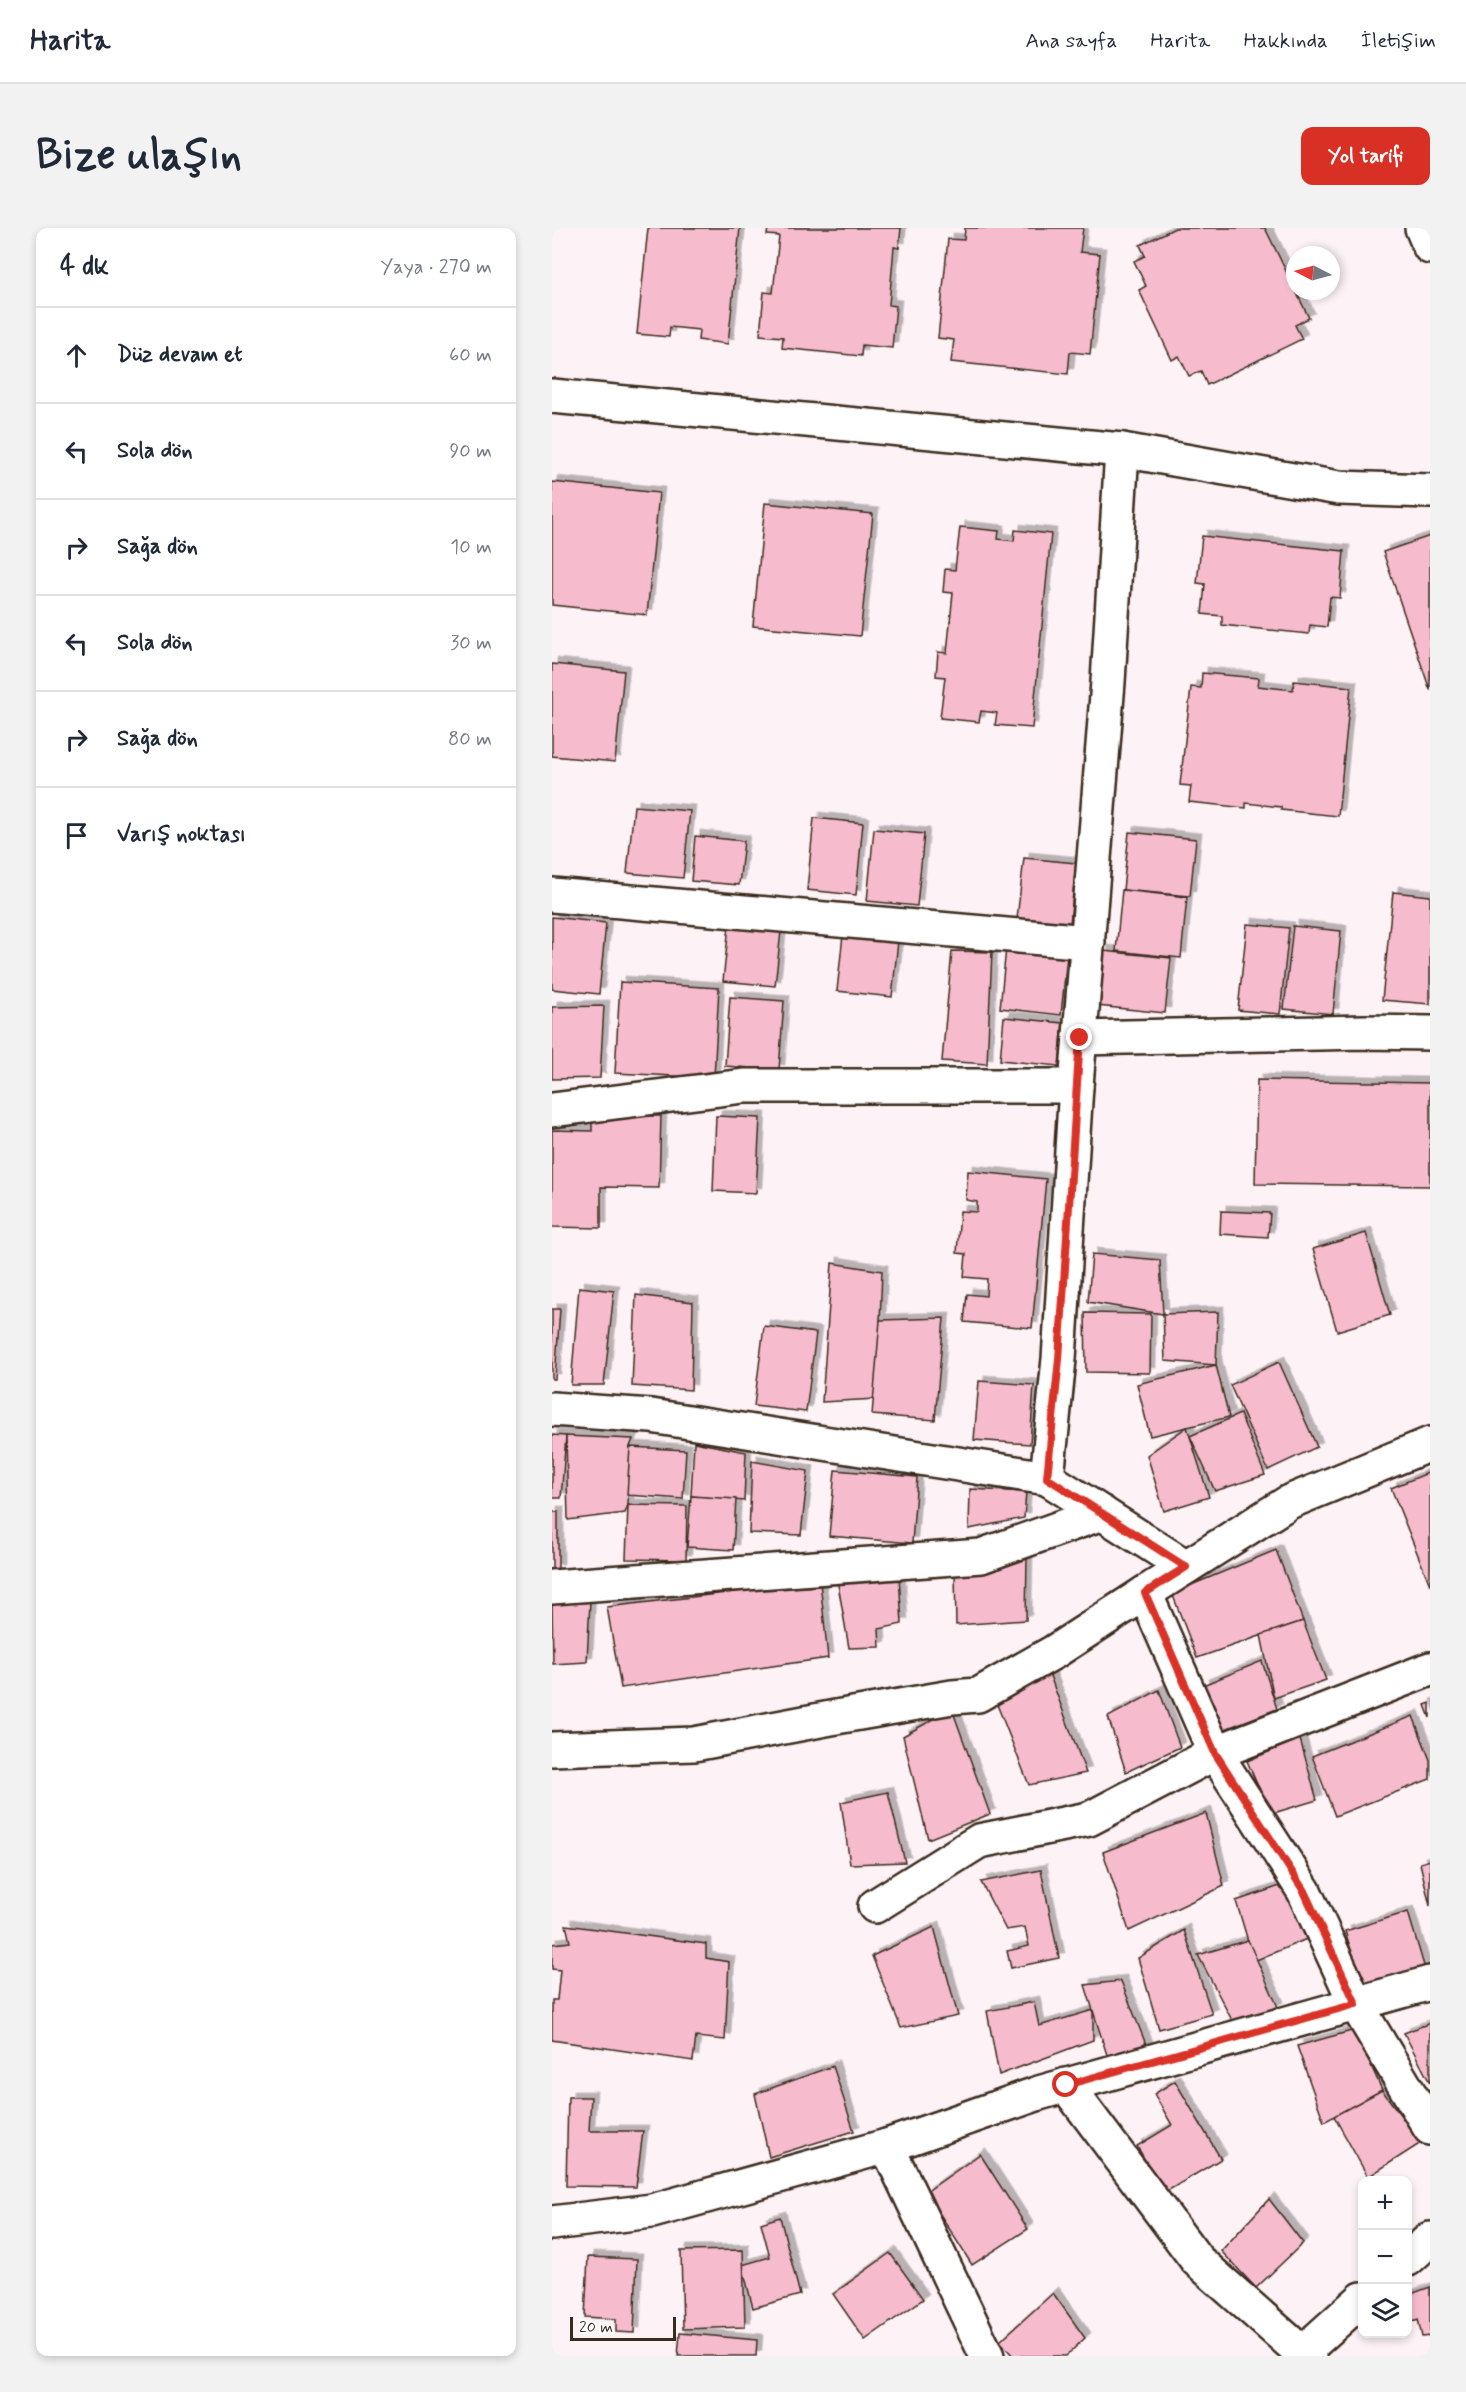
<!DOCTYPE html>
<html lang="tr">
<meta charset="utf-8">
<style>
body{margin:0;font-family:Mynerve,sans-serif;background:#f2f2f3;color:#1f2937}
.controls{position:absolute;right:18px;bottom:18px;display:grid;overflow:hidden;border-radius:12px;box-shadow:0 3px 9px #0003}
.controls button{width:54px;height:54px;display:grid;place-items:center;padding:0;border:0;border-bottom:2px solid #e0e1e3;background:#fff;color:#1f2937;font:30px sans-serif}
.compass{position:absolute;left:734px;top:18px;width:54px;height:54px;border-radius:50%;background:#fff;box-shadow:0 3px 9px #0003;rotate:276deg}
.scale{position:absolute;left:18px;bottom:15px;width:106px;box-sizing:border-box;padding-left:6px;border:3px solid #3b2a1e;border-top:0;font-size:16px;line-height:21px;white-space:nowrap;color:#3b2a1e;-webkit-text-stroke:4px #fff;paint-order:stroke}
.stop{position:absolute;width:18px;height:18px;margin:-14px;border:4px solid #d93025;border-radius:50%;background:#fff}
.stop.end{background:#d93025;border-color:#fff;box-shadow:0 2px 6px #0008}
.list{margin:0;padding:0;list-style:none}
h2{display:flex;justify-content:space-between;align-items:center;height:78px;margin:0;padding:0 24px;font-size:26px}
h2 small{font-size:20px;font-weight:400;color:#747a83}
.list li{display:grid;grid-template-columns:39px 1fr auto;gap:18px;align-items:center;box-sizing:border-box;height:96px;padding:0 24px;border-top:2px solid #e0e1e3}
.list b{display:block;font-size:22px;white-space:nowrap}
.list em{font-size:20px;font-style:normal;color:#747a83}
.icon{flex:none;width:33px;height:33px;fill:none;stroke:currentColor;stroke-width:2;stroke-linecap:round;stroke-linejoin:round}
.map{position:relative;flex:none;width:878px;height:2128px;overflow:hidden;border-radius:12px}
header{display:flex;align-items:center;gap:36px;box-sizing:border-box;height:84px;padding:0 30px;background:#fff;border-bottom:2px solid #e0e1e3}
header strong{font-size:28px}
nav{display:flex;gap:33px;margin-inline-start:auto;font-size:21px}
.intro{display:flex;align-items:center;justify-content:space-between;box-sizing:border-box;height:144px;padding:0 36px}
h1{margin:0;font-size:42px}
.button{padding:15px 27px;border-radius:12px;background:#d93025;color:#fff;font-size:21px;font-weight:700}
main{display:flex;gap:36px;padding:0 36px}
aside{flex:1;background:#fff;border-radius:12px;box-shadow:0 3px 9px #0003}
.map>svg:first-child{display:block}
.building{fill:#f6bcce;stroke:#3b2a1e;stroke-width:1.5;filter:url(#shadow)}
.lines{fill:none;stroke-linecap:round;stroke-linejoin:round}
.minor-casing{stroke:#3b2a1e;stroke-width:38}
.minor{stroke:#fff;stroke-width:33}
.route{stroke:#d93025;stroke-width:8}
</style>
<header>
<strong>Harita</strong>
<nav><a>Ana sayfa</a><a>Harita</a><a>Hakkında</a><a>İletişim</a></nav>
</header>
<div class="intro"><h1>Bize ulaşın</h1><a class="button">Yol tarifi</a></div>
<main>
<aside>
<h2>4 dk<small>Yaya · 270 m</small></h2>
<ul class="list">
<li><svg class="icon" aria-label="ahead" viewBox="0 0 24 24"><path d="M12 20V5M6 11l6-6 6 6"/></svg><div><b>Düz devam et</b></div><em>60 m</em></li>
<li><svg class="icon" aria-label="left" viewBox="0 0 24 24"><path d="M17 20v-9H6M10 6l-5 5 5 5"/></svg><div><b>Sola dön</b></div><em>90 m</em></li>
<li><svg class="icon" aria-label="right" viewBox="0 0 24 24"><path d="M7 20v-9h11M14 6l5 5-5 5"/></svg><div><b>Sağa dön</b></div><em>10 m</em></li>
<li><svg class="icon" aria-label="left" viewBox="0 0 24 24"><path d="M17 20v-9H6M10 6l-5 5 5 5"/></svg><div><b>Sola dön</b></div><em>30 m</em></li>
<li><svg class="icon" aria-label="right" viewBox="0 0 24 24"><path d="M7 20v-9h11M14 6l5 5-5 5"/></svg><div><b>Sağa dön</b></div><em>80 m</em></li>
<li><svg class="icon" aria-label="arrive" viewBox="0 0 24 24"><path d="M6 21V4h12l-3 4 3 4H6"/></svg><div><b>Varış noktası</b></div></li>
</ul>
</aside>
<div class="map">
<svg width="878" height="2128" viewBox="0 0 878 2128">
<defs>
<filter id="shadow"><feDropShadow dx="5.5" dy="-5.5" stdDeviation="0" flood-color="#0004"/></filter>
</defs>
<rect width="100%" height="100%" fill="#fdf2f5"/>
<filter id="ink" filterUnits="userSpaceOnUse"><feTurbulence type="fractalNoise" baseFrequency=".0167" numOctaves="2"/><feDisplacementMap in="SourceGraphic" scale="12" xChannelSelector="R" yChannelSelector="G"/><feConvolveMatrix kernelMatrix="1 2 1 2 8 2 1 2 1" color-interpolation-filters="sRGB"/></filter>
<g filter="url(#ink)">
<g class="building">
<path d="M96,0h92l-12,116 -30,-4 1,-10 -29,-3 -1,10 -32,-3z"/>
<path d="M216,0h133l-2,20 -5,-1 -5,58 7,1 -4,42 -30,-3 -1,11 -79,-8 1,-11 -23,-2 4,-43 9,1 6,-57 -12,-1z"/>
<path d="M413,0h118l-3,24 20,2 -10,100 -20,-2 -2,22 -117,-12 3,-22 -16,-2 10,-99 16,1z"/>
<path d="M623,0h90l44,90 -14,7 7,14 -95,46 -6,-14 -12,5 -10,-20 -7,4 -33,-70 7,-4 -12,-25 11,-5 -5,-11z"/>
<path d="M0,254l107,11 -12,122 -95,-10z"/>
<path d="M213,275l108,11 -13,122 -107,-10z"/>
<path d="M408,299l39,4 -1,8 16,2 1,-11 36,4 -19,194 -37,-3 2,-12 -16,-2 -2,11 -39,-4 5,-41 -9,-1 2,-24 9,1 6,-60 -10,-1 2,-23 10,1z"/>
<path d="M650,308l142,15 -4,47 -10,-1 -3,30 -17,-2 -1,9 -87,-9v-9l-20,-2 3,-30 -8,-1z"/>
<path d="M878,308v154l-47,-138z"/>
<path d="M0,436l72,7 -9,91 -63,-6z"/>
<path d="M650,445l57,5 -1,8 35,4 1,-9 57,6 -13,129 -57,-6v-3l-35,-4v5l-57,-6 2,-16 -11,-1 11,-98 10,1z"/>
<path d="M82,578l56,5 -7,67 -56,-5z"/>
<path d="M262,590l49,5 -7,72 -49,-5z"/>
<path d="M322,601l50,5 -7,72 -50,-5z"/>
<path d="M577,604l67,7 -6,57 -67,-6z"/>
<path d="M143,608l49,5 -5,44 -48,-4z"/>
<path d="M472,630l52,5 -6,61 -53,-5z"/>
<path d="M570,662l65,7 -6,61 -65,-7z"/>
<path d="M841,664l37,4v108l-48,-4z"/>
<path d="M0,689l54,6 -7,71 -47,-5z"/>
<path d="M695,696l42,4 -9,86 -42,-4z"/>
<path d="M177,698l52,5 -6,55 -52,-5z"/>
<path d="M741,698l48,5 -8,83 -49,-5z"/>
<path d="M291,707l55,6 -6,56 -55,-6z"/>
<path d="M454,720l61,7 -6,60 -61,-7z"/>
<path d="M400,723l40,1 -5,112 -45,-3z"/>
<path d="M551,723l68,7 -6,55 -68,-7z"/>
<path d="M68,754l99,6 -5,90 -99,-5z"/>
<path d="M178,769l54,4 -5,69 -54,-4z"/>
<path d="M52,778l-4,72 -48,1v-72z"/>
<path d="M452,789l59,6 -4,43 -59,-6z"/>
<path d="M705,852l173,3v103l-175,-2z"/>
<path d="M40,887l69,1 -2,72 -58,-1v41l-49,-1v-97l40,1z"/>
<path d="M164,888l44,2 -4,75 -43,-2z"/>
<path d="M416,943l78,8 -14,149 -68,-6 3,-28 19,2 1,-17 -23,-2 2,-23 -9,-1 3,-42 17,1v-10l-11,-2z"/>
<path d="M669,983l49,2 -2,24 -48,-3z"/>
<path d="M814,1005l24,82 -53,16 -24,-82z"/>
<path d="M540,1026l68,6 3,54 -75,-12z"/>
<path d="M280,1035l50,8 -5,128 -55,3z"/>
<path d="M27,1059l35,4 -10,94h-33z"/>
<path d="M84,1067l57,7 -2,88 -59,-4z"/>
<path d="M0,1081h8l-5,70h-3z"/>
<path d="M666,1084l-2,53 -51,-4 -2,-47z"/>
<path d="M533,1085l66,1 -1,59 -64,-1z"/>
<path d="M392,1090l-9,102 -63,-5 8,-95z"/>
<path d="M212,1098l52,7 -10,79 -52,-6z"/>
<path d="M727,1134l38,85 -49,23 -38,-85z"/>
<path d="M664,1137l13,52 -79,19 -13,-52z"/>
<path d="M427,1153l55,4 -4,59 -56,-4z"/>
<path d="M688,1186l25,61 -50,16 -25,-55z"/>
<path d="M635,1199l22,70 -45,14 -17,-56z"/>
<path d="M0,1207l14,1 -5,62h-9z"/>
<path d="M14,1208l67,3 -3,8 -2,58 -3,8 -57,7z"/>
<path d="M142,1214l52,10 -2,49 -53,-5z"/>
<path d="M78,1219l56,3 -3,49 -56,-4z"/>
<path d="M200,1233l56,10 -7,64 -52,-2z"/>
<path d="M283,1242l82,7 -5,66 -83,-7z"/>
<path d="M878,1244v113l-39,-97z"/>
<path d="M418,1261l56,3 -2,26 -55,11z"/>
<path d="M139,1268l45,3 -3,51 -46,-3z"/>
<path d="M76,1277l59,1 -1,54 -60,-1z"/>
<rect x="0" y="1284" width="6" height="57"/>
<path d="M724,1322l27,71 -106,37 -25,-65z"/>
<path d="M475,1329l-1,63 -70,5 -1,-53z"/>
<path d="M347,1347l3,49 -23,5 1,18 -31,1 -12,-69z"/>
<path d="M268,1354l8,76 -207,30 -14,-81z"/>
<path d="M0,1373h38l-3,61 -34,2z"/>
<path d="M751,1393l23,59 -52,18 -13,-63z"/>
<path d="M710,1433l15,48 -57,22 -17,-46z"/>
<path d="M497,1445l37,100 -57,12 -35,-88z"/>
<path d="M607,1462l21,57 -54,25 -18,-55z"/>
<path d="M878,1475v15l-5,-13z"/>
<path d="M400,1481l38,105 -62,25 -25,-103z"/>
<path d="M861,1488l17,44v19l-95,37 -23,-60z"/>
<path d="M748,1511l17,61 -47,14 -23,-53z"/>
<path d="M336,1564l17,70 -55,2 -9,-62z"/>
<path d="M654,1585l18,73 -95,45 -26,-79z"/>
<path d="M878,1632v46l-10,-43z"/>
<path d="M489,1642l18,88 -48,10 -4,-17 22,-5 -4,-19 -19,3 -25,-48z"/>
<path d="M731,1657l26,53 -55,23 -18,-60z"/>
<path d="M856,1684l17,57 -62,19 -18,-57z"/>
<path d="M14,1697l140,19v14l23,4 -4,78 -29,-3 -3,24 -141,-21v-40h5l3,-30 -8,-1v-25l18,-2z"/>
<path d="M382,1699l24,89 -57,12 -29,-72z"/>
<path d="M632,1702l28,84 -53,15 -21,-71z"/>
<path d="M696,1712l30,67 -43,19 -37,-71z"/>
<path d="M569,1753l26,66 -40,8 -22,-70z"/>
<path d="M482,1774l5,24 54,-16v30l-94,35 -12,-64z"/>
<path d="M878,1795v60l-26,-50z"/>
<path d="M803,1802l27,60 -58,32 -27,-76z"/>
<path d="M281,1838l21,65 -85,26 -14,-63z"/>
<path d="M623,1853l46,78 -57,34 -27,-47 35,-21 -18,-31z"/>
<path d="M830,1862l39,53 -53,34 -34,-61z"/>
<path d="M16,1869h23l-2,34h54l-7,56 -70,-1z"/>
<path d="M428,1926l48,75 -56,36 -46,-73z"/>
<path d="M717,1971l34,44 -47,45 -35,-37z"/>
<path d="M228,1989l20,78 -47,13 -11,-43 28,-8 -9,-34z"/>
<path d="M191,2022l2,77 -62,2 -2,-78z"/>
<path d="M338,2025l33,46 -58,41 -32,-46z"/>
<path d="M36,2029l49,2 -3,74 -18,-1v-13l-31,-2z"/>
<path d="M878,2059v49l-8,1 -4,-18 -10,4v-28z"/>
<path d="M501,2065l32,45 -19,18h-53l-13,-15z"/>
<path d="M128,2105l77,7 -1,16h-78z"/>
</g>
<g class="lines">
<defs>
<g id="minor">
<path d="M870,0l8,19"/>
<path d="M0,168l570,54 217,38 91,3"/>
<path d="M570,222l-14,232 -32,404 -17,273 -12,119 139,89"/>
<path d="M0,667l536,47"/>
<path d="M528,810l284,-6 66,1"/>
<path d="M0,882l192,-24h332"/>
<path d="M0,1181l99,7 396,62"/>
<path d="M878,1216l-141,58 -144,91 70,160 89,138 52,113 74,124"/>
<path d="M0,1359l429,-31 121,-43"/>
<path d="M0,1521l142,-5 142,-27 116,-20 26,-2 76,-43 91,-59"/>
<path d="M323,1678l104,-65 110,-22 126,-66 215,-84"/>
<path d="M514,1857l131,175 105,93 7,3"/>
<path d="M335,1918l100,210"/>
<path d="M0,1995l100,-12 235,-65 152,-53 391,-110"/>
<path d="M856,2031l22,-20"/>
<path d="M750,2125l60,-54"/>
</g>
</defs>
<use href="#minor" class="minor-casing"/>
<use href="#minor" class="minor"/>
</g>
</g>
<g class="lines" filter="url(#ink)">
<path class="route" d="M514,1857l290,-81 -52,-113 -89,-138 -70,-160 41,-26 -139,-89 12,-119 21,-321"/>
</g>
</svg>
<div class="controls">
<button>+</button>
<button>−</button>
<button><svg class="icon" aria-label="layers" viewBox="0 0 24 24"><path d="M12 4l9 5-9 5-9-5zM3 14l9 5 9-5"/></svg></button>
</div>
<svg class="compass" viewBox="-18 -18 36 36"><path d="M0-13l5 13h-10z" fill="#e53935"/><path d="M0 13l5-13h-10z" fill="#747a83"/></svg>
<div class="scale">20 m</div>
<div class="stop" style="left:514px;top:1857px"></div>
<div class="stop end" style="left:528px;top:810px"></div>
</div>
</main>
